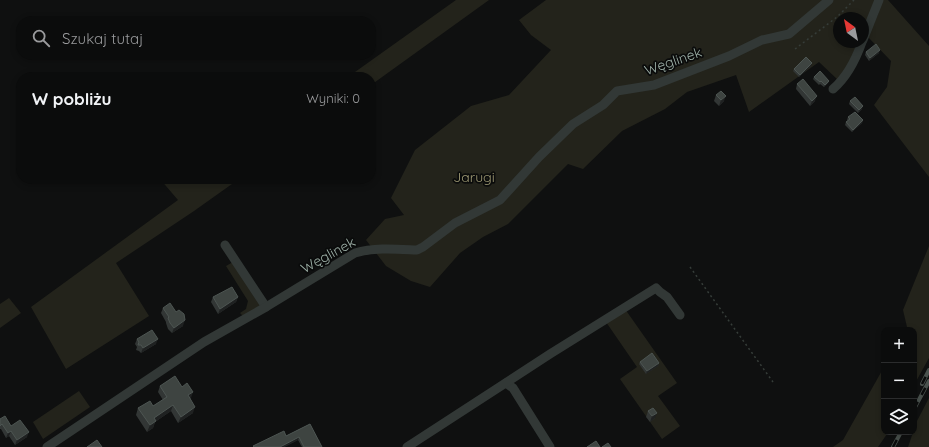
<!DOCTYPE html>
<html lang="pl">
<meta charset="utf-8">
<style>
body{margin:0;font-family:Quicksand,sans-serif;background:#141515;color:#f1f3f6}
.controls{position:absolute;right:12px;bottom:12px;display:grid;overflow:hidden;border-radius:8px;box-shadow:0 2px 6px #0003}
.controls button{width:36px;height:36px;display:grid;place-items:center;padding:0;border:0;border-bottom:1px solid #2b2c2d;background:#0b0c0c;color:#f1f3f6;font:20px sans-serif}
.compass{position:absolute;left:833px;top:12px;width:36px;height:36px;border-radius:50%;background:#0b0c0c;box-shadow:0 2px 6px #0003;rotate:327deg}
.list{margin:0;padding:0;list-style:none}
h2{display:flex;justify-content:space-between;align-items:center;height:52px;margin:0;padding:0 16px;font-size:17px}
h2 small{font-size:13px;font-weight:400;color:#9a9b9d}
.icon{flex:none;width:22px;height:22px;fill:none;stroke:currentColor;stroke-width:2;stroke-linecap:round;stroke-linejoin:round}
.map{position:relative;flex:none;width:929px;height:447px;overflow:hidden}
.search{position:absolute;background:#0b0c0c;box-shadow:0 2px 6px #0003;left:16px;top:16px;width:360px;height:44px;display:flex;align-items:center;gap:10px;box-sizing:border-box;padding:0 14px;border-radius:16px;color:#9a9b9d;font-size:15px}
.panel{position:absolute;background:#0b0c0c;box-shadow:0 2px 6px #0003;left:16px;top:72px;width:360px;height:112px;border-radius:16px}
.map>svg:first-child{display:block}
.green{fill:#23231b}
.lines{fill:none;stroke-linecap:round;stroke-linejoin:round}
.path{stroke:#363d39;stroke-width:1.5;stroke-dasharray:2 3;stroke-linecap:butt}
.minor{stroke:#323836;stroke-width:9}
.rail-casing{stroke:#49514d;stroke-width:4}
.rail{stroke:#0a0b0b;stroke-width:2.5;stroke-dasharray:8;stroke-linecap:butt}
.wall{fill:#323635}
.shaded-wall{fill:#1f2121}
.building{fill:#3e4441;stroke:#4d5552}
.labels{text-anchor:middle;stroke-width:3.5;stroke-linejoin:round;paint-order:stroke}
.street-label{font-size:14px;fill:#9fb2a9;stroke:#0a0b0b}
.park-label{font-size:14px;fill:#9f9a74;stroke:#0a0b0b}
</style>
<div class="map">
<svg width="929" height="447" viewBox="0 0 929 447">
<rect width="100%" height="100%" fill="#0f1010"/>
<g class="green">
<path d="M456,0h33l-118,85v-8h-23z"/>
<path d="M546,0h329l-12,33v-15h-24v24h21l-5,12 -17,26 -19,-18 -70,50 -13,-37 -49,17 -22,17 -43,22 -39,38 -15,-5 -60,60 -25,13 -23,16 -30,34 -19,-6 -25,-15 -20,-26 19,-21 19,-4 -13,-17 24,-48 56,-44 38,-11 42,-45 -20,-15 -12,-15z"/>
<path d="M882,0h6l41,46v131l-55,-72 13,-18 4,-26 -23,-24 10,-23z"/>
<path d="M160,179h79l-45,32 -78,52 33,53 -83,53 -35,-62 147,-107z"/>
<path d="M929,246v112l-15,27v-55h-9l2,-3 -4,-17z"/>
<path d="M233,262l28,44 -18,10 -3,-3 6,-4 2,-8 -22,-35z"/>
<path d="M9,298l12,15 -21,15v-24z"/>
<path d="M625,309l52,74 -19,13 22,30 -18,13 -42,-60 17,-12 -31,-45z"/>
<path d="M884,367v65h4l-1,2 -9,13h-45l10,-7z"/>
<path d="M79,391l11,16 -47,32 -10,-17z"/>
<path d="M929,398v49h-21l9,-26z"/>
</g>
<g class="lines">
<g class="path">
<path d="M795,49l42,-32 17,-17"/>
<path d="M690,267l83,115"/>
</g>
<g class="minor">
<path d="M863,40l16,-40"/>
<path d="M833,89c14,-12 23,-30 29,-47"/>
<path d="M225,245l41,62"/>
<path d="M506,383l7,5 37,59"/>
<path d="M47,447l157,-105 62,-35 89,-54c20,-6 41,-4 62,-3l6,-3 32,-24 45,-23 39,-43 34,-33 30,-19 14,-14 37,-6 75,-29 33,-16 27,-6 40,-34"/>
<path d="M407,447l143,-93 106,-66 4,4 7,5 13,18"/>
</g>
<defs>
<g id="rail">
<path d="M922,384l7,-14"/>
<path d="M914,409l15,-28"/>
<path d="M893,447l8,-15"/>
</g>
</defs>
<use href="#rail" class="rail-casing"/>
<use href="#rail" class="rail"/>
</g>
<g class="wall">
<path d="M866,52l13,1 -10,8 -4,-6z"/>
<path d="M811,66l-12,11 -6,-6 1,-2z"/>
<path d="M814,77l15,4 -1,2 -4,4 -4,-3 -1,1 -6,-6z"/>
<path d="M797,84l18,17 -5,5 -14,-17z"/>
<path d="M716,95l8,6 -5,5 -5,-5z"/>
<path d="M850,101l12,8 -4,4 -9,-9z"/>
<path d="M848,117l15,3 -1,3 -10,9 -7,-7 1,-3 2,-2h-1z"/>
<path d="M213,297h25l-2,5 -18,12 -7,-12z"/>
<path d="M163,308l20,18 -11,7 -4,-4 -2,-6v-1l-5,-9z"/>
<path d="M137,339l19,5 -15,9 -2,-2 -3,-1 1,-3 -2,-3z"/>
<path d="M640,362l19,1 -1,3 -12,8 -7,-10z"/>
<path d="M160,386l22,1 9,11 -1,1 3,14 -15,10 -7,-12 -16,11 -2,6 -6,4 -11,-17 2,-7 15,-2 10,-6 -5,-8z"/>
<path d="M648,411l7,7 -5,4 -4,-5z"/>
<path d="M0,419l11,7 16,11 -12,8 -6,-9 -3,2 -5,-9h-1z"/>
<path d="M310,424l12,23h-20l-4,-7 -14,7h-31v-1l33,-10z"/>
</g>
<g class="shaded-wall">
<path d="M880,50l-1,3 -10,8 1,-3z"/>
<path d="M812,63l-1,3 -12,11 1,-2z"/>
<path d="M829,81l-1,2 -4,4 1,-2z"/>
<path d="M726,96l-2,5 -5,5 2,-6z"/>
<path d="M817,96l-2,5 -5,5 2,-5z"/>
<path d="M863,106l-1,3 -4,4 1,-3z"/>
<path d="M863,120l-1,3 -10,9 1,-2z"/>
<path d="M238,297l-2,5 -18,12 2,-5z"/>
<path d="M185,320l-2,6 -11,7 2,-5z"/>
<path d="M158,339l-2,5 -15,9 2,-5z"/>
<path d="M659,363l-1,3 -12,8 1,-3z"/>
<path d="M193,392l-2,6 -6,4 3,-7z"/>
<path d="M173,405l-2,6 -16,11 -2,6 -6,4 3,-7 4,-7z"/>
<path d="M195,407l-2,6 -15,10 3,-6z"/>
<path d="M657,413l-2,5 -5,4 2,-6z"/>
<path d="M11,431l-2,5 -3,2 2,-5z"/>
<path d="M29,432l-2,5 -12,8 2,-5z"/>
<path d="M299,437l-1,3 -14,7h-4z"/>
</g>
<g class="building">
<path d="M876,44l4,6 -10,8 -4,-6z"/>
<path d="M806,57l6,6 -12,12 -6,-6z"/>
<path d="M820,71l9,10 -4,4 -4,-4 -1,1 -6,-5z"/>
<path d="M803,79l14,17 -5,5 -15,-17z"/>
<path d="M721,91l5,5 -5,4 -5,-5z"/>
<path d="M855,97l8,9 -4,4 -9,-9z"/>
<path d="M855,112l8,8 -10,10 -7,-8 4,-3 -2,-2z"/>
<path d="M232,287l6,10 -18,12 -7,-12z"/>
<path d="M170,303l6,9 3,-2 5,4 1,6 -11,8 -4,-5 -2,-5 1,-1 -6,-9z"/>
<path d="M152,330l6,9 -15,9 -2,-3h-3l1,-3 -2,-3z"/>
<path d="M652,353l7,10 -12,8 -7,-9z"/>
<path d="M175,376l7,11 5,-4 6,9 -5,3 7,12 -14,10 -8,-12 -19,13 2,3 -6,4 -12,-17 12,-7 3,5 14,-9 -7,-11z"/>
<path d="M653,408l4,5 -5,3 -4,-5z"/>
<path d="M5,416l6,10 9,-6 9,12 -12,8 -6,-9 -3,2 -6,-9 -2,2v-7z"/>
<path d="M310,424l12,23h-18l-5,-10 -19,10h-26l-1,-1 31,-15 2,5z"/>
<path d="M97,440l5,7h-15z"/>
<path d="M596,441l4,6h-13z"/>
<path d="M608,443l3,4h-9z"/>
</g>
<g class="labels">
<g class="street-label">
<text transform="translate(673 61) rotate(-19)" y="5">Węglinek</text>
<text transform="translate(328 255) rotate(-29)" y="5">Węglinek</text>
</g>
<g class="park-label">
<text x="474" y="182">Jarugi</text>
</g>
</g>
</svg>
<div class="controls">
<button>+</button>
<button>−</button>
<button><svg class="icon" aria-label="layers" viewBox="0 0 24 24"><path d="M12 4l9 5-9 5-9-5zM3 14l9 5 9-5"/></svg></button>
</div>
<svg class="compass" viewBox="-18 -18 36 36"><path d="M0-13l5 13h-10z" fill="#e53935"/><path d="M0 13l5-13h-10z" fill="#9a9b9d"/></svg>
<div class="search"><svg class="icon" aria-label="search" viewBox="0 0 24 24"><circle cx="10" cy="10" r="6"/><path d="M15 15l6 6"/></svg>Szukaj tutaj</div>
<section class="panel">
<h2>W pobliżu<small>Wyniki: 0</small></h2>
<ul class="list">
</ul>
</section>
</div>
